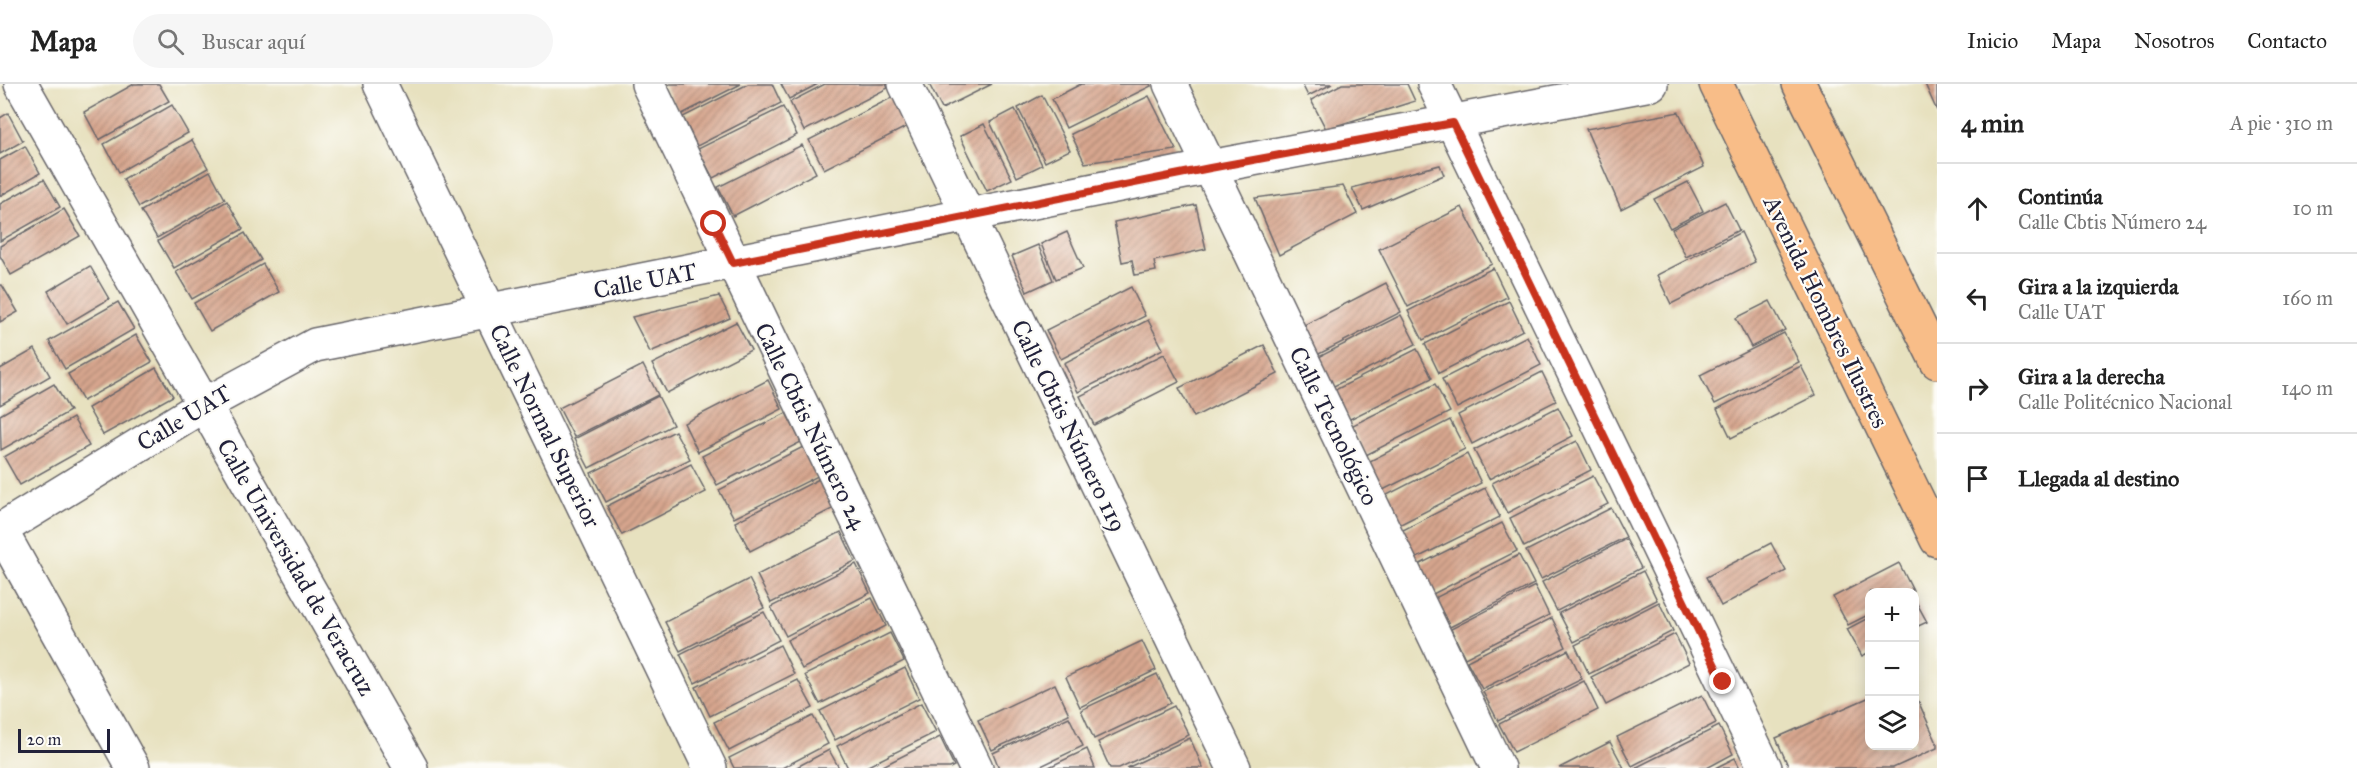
<!DOCTYPE html>
<html lang="es">
<meta charset="utf-8">
<style>
body{margin:0;font-family:"IM FELL Great Primer",serif;background:#f6f6f6;color:#222}
.controls{position:absolute;right:18px;bottom:18px;display:grid;overflow:hidden;border-radius:12px;box-shadow:0 3px 15px #0003}
.controls button{width:54px;height:54px;display:grid;place-items:center;padding:0;border:0;border-bottom:2px solid #e0e0e0;background:#fff;color:#222;font:30px sans-serif}
.scale{position:absolute;left:18px;bottom:15px;width:92px;box-sizing:border-box;padding-left:6px;border:3px solid #22223b;border-top:0;font-size:16px;line-height:21px;white-space:nowrap;color:#22223b;-webkit-text-stroke:4px #fdfcf7;paint-order:stroke}
.stop{position:absolute;width:18px;height:18px;margin:-14px;border:4px solid #c8321e;border-radius:50%;background:#fff}
.stop.end{background:#c8321e;border-color:#fff;box-shadow:0 2px 6px #0008}
.list{margin:0;padding:0;list-style:none}
h2{display:flex;justify-content:space-between;align-items:center;height:78px;margin:0;padding:0 24px;font-size:26px}
h2 small{font-size:20px;font-weight:400;color:#767676}
.list li{display:grid;grid-template-columns:39px 1fr auto;gap:18px;align-items:center;box-sizing:border-box;height:90px;padding:0 24px;border-top:2px solid #e0e0e0}
.list b{display:block;font-size:22px;white-space:nowrap}
.list p{margin:0;font-size:20px;white-space:nowrap;color:#767676}
.list em{font-size:20px;font-style:normal;color:#767676}
.icon{flex:none;width:33px;height:33px;fill:none;stroke:currentColor;stroke-width:2;stroke-linecap:round;stroke-linejoin:round}
.map{position:relative;flex:none;width:1937px;height:684px;overflow:hidden}
header{display:flex;align-items:center;gap:36px;box-sizing:border-box;height:84px;padding:0 30px;background:#fff;border-bottom:2px solid #e0e0e0}
header strong{font-size:28px}
nav{display:flex;gap:33px;margin-inline-start:auto;font-size:21px}
.search{width:420px;height:54px;background:#f6f6f6;display:flex;align-items:center;gap:15px;box-sizing:border-box;padding:0 21px;border-radius:33px;color:#767676;font-size:22px}
main{display:flex}
aside{flex:1;background:#fff}
.map>svg:first-child{display:block}
.building{fill:url(#building-hatch)}
.lines{fill:none;stroke-linecap:round;stroke-linejoin:round}
.minor-casing{stroke:#676569;stroke-width:36}
.major-casing{stroke:#676569;stroke-width:36}
.minor{stroke:#fff;stroke-width:33}
.major{stroke:#f8bd88;stroke-width:33}
.route{stroke:#c8321e;stroke-width:8}
.labels{text-anchor:middle;stroke-width:4.5;stroke-linejoin:round;paint-order:stroke}
.street-label{font-size:24px;fill:#22223b;stroke:#fdfcf7}
</style>
<header>
<strong>Mapa</strong>
<div class="search"><svg class="icon" aria-label="search" viewBox="0 0 24 24"><circle cx="10" cy="10" r="6"/><path d="M15 15l6 6"/></svg>Buscar aquí</div>
<nav><a>Inicio</a><a>Mapa</a><a>Nosotros</a><a>Contacto</a></nav>
</header>
<main>
<div class="map">
<svg width="1937" height="684" viewBox="0 0 1937 684">
<defs>
<pattern id="building-hatch" width="6" height="6" patternUnits="userSpaceOnUse" patternTransform="scale(1.5)"><rect width="6" height="6" fill="#d7a68e"/><path d="M-1 1l2-2M0 6l6-6M5 7l2-2" fill="none" stroke="#ae8775"/></pattern>
</defs>
<rect width="100%" height="100%" fill="#fdfcf7"/>
<filter id="ink" filterUnits="userSpaceOnUse"><feTurbulence type="fractalNoise" baseFrequency=".0167" numOctaves="2"/><feDisplacementMap in="SourceGraphic" scale="12" xChannelSelector="R" yChannelSelector="G"/><feConvolveMatrix kernelMatrix="1 2 1 2 8 2 1 2 1" color-interpolation-filters="sRGB"/></filter>
<filter id="wash" filterUnits="userSpaceOnUse"><feTurbulence type="fractalNoise" baseFrequency=".008" numOctaves="4" result="noise"/><feDisplacementMap in="SourceGraphic" scale="24" xChannelSelector="R" yChannelSelector="G"/><feGaussianBlur stdDeviation="1.35" result="paint"/><feColorMatrix in="noise" values="0 0 0 0 0 0 0 0 0 0 0 0 0 0 0 0 0 1.4 0 .05"/><feComposite in="paint" operator="in"/></filter>
<g filter="url(#wash)">
<rect width="100%" height="100%" fill="#e7e1bf"/>
<g id="blocks">
<g class="building">
<path d="M134,0h25l10,17 -70,39 -15,-28z"/>
<path d="M670,0h71l-61,31 -15,-29z"/>
<path d="M748,0h24l9,19 -84,43 -14,-29z"/>
<path d="M781,0h37l-29,15z"/>
<path d="M825,0h61l2,4 -84,43 -14,-29z"/>
<path d="M929,0h63l-50,25z"/>
<path d="M1081,0h69l1,2 -85,42 -14,-29z"/>
<path d="M1302,0h30l-24,12z"/>
<path d="M1342,0h65l8,17 -89,28 -15,-29z"/>
<path d="M1925,0h12v27z"/>
<path d="M1042,11l28,55 -25,12 -27,-54z"/>
<path d="M1149,12l27,54 -91,13 -14,-29z"/>
<path d="M893,13l15,29 -84,43 -15,-29z"/>
<path d="M172,21l16,28 -69,39 -15,-28z"/>
<path d="M783,23l14,28 -84,43 -15,-29z"/>
<path d="M1015,25l27,56 -25,12 -27,-55z"/>
<path d="M1679,28l25,55 -83,42 -35,-80z"/>
<path d="M8,29l15,28 -23,13v-36z"/>
<path d="M984,40l28,55 -25,12 -27,-55z"/>
<path d="M192,56l16,28 -69,39 -16,-28z"/>
<path d="M802,61l14,28 -83,43 -15,-29z"/>
<path d="M25,62l15,27 -40,23v-36z"/>
<path d="M1440,81l4,10 -81,35 -11,-22z"/>
<path d="M210,87l15,28 -68,39 -16,-27z"/>
<path d="M44,95l16,28 -60,34v-37z"/>
<path d="M1688,98l15,29 -33,17 -16,-29z"/>
<path d="M1343,102l14,28 -78,41 -24,-57z"/>
<path d="M227,117l16,28 -69,39 -16,-27z"/>
<path d="M1725,118l14,28 -53,27 -14,-28z"/>
<path d="M1196,121l10,44 -52,12 2,10 -21,4 -3,-15 -10,2 -8,-40z"/>
<path d="M1462,123l30,57 -84,43 -29,-58z"/>
<path d="M64,125l16,27 -69,39 -11,-19v-10z"/>
<path d="M1067,148l16,36 -27,11 -15,-35z"/>
<path d="M1741,148l14,30 -84,42 -14,-29z"/>
<path d="M245,149l16,27 -69,39 -16,-27z"/>
<path d="M1038,161l15,35 -26,12 -15,-36z"/>
<path d="M263,180l16,28 -69,39 -16,-28z"/>
<path d="M90,182l19,33 -42,25 -19,-33z"/>
<path d="M1493,184l14,29 -84,43 -15,-29z"/>
<path d="M1386,199l15,29 -84,43 -15,-29z"/>
<path d="M0,201h2l16,27 -18,10z"/>
<path d="M1131,203l14,29 -84,43 -15,-29z"/>
<path d="M719,212l11,22 -80,34 -18,-35z"/>
<path d="M1509,217l14,29 -84,43 -14,-29z"/>
<path d="M1770,217l15,29 -34,17 -15,-29z"/>
<path d="M118,218l16,27 -69,40 -16,-28z"/>
<path d="M1401,231l15,29 -84,43 -15,-29z"/>
<path d="M1148,236l15,29 -85,43 -14,-29z"/>
<path d="M736,238l15,28 -84,43 -15,-29z"/>
<path d="M1784,249l15,29 -84,42 -15,-29z"/>
<path d="M136,251l16,27 -69,39 -15,-27z"/>
<path d="M1527,252l14,29 -84,43 -15,-29z"/>
<path d="M1264,261l14,29 -84,43 -15,-29z"/>
<path d="M35,265l15,27 -50,29v-36z"/>
<path d="M1417,265l15,29 -84,42 -15,-29z"/>
<path d="M1164,270l15,28 -85,43 -14,-29z"/>
<path d="M643,281l15,30 -84,42 -15,-29z"/>
<path d="M1801,282l15,29 -85,43 -14,-29z"/>
<path d="M156,284l17,28 -70,39 -15,-27z"/>
<path d="M1542,288l14,29 -84,43 -14,-29z"/>
<path d="M768,296l14,29 -84,43 -14,-29z"/>
<path d="M54,300l16,27 -69,39 -1,-35z"/>
<path d="M1435,300l15,28 -84,43 -15,-29z"/>
<path d="M658,312l15,29 -84,43 -15,-29z"/>
<path d="M1558,323l15,29 -84,43 -15,-29z"/>
<path d="M786,329l15,29 -84,43 -15,-29z"/>
<path d="M73,334l16,28 -69,39 -16,-28z"/>
<path d="M1450,336l15,29 -84,42 -15,-28z"/>
<path d="M675,347l15,28 -84,43 -15,-29z"/>
<path d="M1577,357l14,29 -84,43 -15,-30z"/>
<path d="M803,363l15,29 -84,42 -15,-28z"/>
<path d="M1467,370l14,29 -84,43 -14,-29z"/>
<path d="M691,380l15,28 -84,43 -15,-29z"/>
<path d="M1593,392l15,28 -84,43 -14,-29z"/>
<path d="M819,395l15,29 -84,43 -15,-29z"/>
<path d="M1485,404l15,29 -85,42 -14,-28z"/>
<path d="M1611,424l15,29 -85,42 -15,-28z"/>
<path d="M1502,439l15,28 -84,43 -15,-29z"/>
<path d="M841,448l14,29 -84,42 -14,-28z"/>
<path d="M1626,455l15,29 -84,43 -15,-29z"/>
<path d="M1771,459l15,28 -65,35 -15,-29z"/>
<path d="M1519,471l15,29 -84,43 -15,-29z"/>
<path d="M1899,479l14,28 -43,1v22l-22,11 -15,-28z"/>
<path d="M856,480l14,29 -84,43 -15,-29z"/>
<path d="M1643,487l14,29 -83,42 -15,-29z"/>
<path d="M749,495l15,29 -84,43 -15,-29z"/>
<path d="M1535,502l14,29 -84,43 -14,-29z"/>
<path d="M872,514l14,28 -84,43 -15,-29z"/>
<path d="M1914,514l13,24 -13,6z"/>
<path d="M1659,518l14,29 -84,43 -14,-29z"/>
<path d="M764,528l15,28 -84,43 -15,-29z"/>
<path d="M1870,533v35l-8,4 -15,-27z"/>
<path d="M1552,534l14,29 -84,42 -15,-28z"/>
<path d="M890,549l14,28 -84,43 -15,-29z"/>
<path d="M1675,550l14,29 -83,42 -15,-28z"/>
<path d="M1142,557l14,29 -76,37 -14,-30z"/>
<path d="M780,561l14,29 -84,42 -14,-29z"/>
<path d="M1568,566l14,29 -84,42 -15,-29z"/>
<path d="M905,584l14,30 -84,42 -15,-29z"/>
<path d="M1157,590l14,29 -77,36 -13,-29z"/>
<path d="M798,596l15,28 -84,43 -15,-29z"/>
<path d="M1584,597l14,29 -84,42 -15,-28z"/>
<path d="M1055,600l14,30 -77,36 -14,-30z"/>
<path d="M1914,608l23,51v5l-44,20h-104l-13,-30 94,-41v49h44z"/>
<path d="M1702,611l14,28 -84,43 -15,-29z"/>
<path d="M921,619l15,29 -72,36h-16l-11,-22z"/>
<path d="M1174,622l15,29 -70,33h-9l-12,-26z"/>
<path d="M813,632l15,28 -46,24h-48l-5,-10z"/>
<path d="M1069,633l14,29 -46,22h-38l-6,-15z"/>
<path d="M1719,642l14,28 -26,14h-72z"/>
<path d="M940,653l14,29 -4,2h-71z"/>
<path d="M1190,654l13,30h-76z"/>
<path d="M1610,658l14,26h-65z"/>
<path d="M1087,665l8,19h-48z"/>
<path d="M829,666l10,18h-44z"/>
<path d="M1735,674l5,10h-25z"/>
</g>
</g>
</g>
<g filter="url(#ink)">
<use href="#blocks" fill-opacity="0" stroke="#676569" stroke-width="1.5"/>
<g class="lines">
<defs>
<g id="minor">
<path d="M21,0l390,684"/>
<path d="M380,0l330,684"/>
<path d="M648,0l328,684"/>
<path d="M905,0l329,684"/>
<path d="M1170,0l328,684"/>
<path d="M1434,0l331,684"/>
<path d="M0,445l133,239"/>
<path d="M0,446l204,-125 111,-60 895,-178 441,-83"/>
</g>
<g id="major">
<path d="M1716,0l221,456"/>
<path d="M1799,0l138,278"/>
</g>
</defs>
<use href="#minor" class="minor-casing"/>
<use href="#major" class="major-casing"/>
<use href="#minor" class="minor"/>
<use href="#major" class="major"/>
</g>
</g>
<g class="lines" filter="url(#ink)">
<path class="route" d="M714,140l19,39 477,-95 243,-45 270,559"/>
</g>
<g class="labels">
<g class="street-label">
<text transform="translate(645 197) rotate(-11)" y="8">Calle UAT</text>
<text transform="translate(1826 228) rotate(64)" y="8">Avenida Hombres Ilustres</text>
<text transform="translate(184 334) rotate(-31)" y="8">Calle UAT</text>
<text transform="translate(545 342) rotate(64)" y="8">Calle Normal Superior</text>
<text transform="translate(811 342) rotate(64)" y="8">Calle Cbtis Número 24</text>
<text transform="translate(1069 342) rotate(64)" y="8">Calle Cbtis Número 119</text>
<text transform="translate(1334 342) rotate(64)" y="8">Calle Tecnológico</text>
<text transform="translate(296 483) rotate(60)" y="8">Calle Universidad de Veracruz</text>
</g>
</g>
</svg>
<div class="controls">
<button>+</button>
<button>−</button>
<button><svg class="icon" aria-label="layers" viewBox="0 0 24 24"><path d="M12 4l9 5-9 5-9-5zM3 14l9 5 9-5"/></svg></button>
</div>
<div class="scale">20 m</div>
<div class="stop" style="left:714px;top:140px"></div>
<div class="stop end" style="left:1723px;top:598px"></div>
</div>
<aside>
<h2>4 min<small>A pie · 310 m</small></h2>
<ul class="list">
<li><svg class="icon" aria-label="ahead" viewBox="0 0 24 24"><path d="M12 20V5M6 11l6-6 6 6"/></svg><div><b>Continúa</b><p>Calle Cbtis Número 24</p></div><em>10 m</em></li>
<li><svg class="icon" aria-label="left" viewBox="0 0 24 24"><path d="M17 20v-9H6M10 6l-5 5 5 5"/></svg><div><b>Gira a la izquierda</b><p>Calle UAT</p></div><em>160 m</em></li>
<li><svg class="icon" aria-label="right" viewBox="0 0 24 24"><path d="M7 20v-9h11M14 6l5 5-5 5"/></svg><div><b>Gira a la derecha</b><p>Calle Politécnico Nacional</p></div><em>140 m</em></li>
<li><svg class="icon" aria-label="arrive" viewBox="0 0 24 24"><path d="M6 21V4h12l-3 4 3 4H6"/></svg><div><b>Llegada al destino</b></div></li>
</ul>
</aside>
</main>
